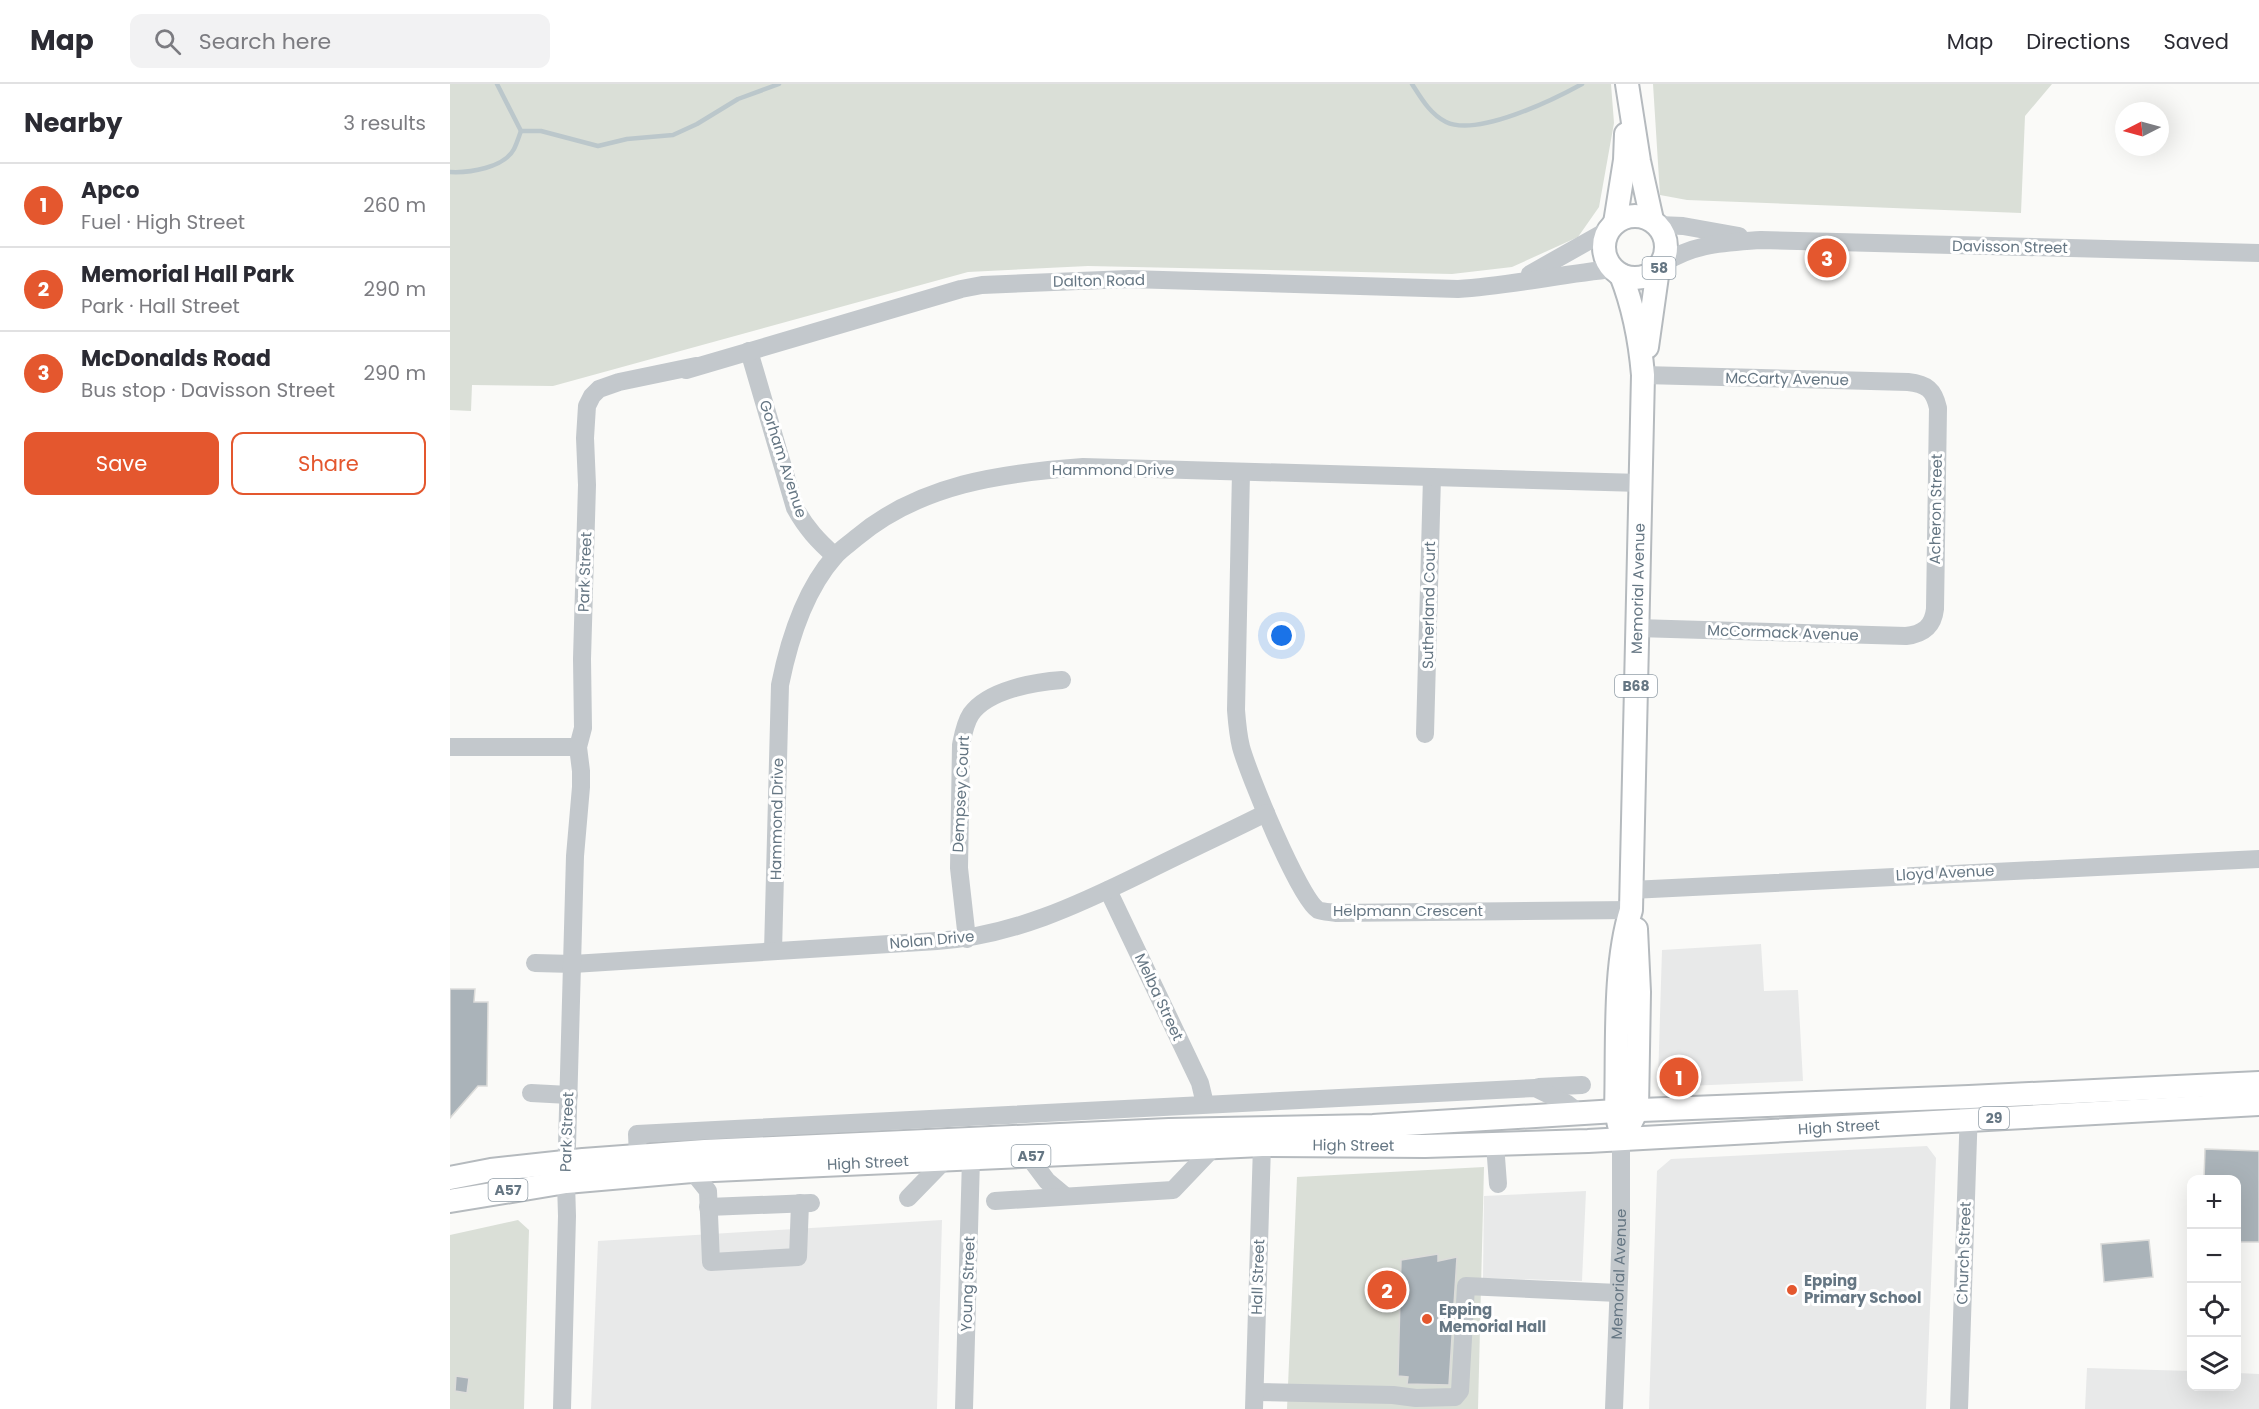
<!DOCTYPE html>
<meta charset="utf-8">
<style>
body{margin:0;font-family:Poppins,sans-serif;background:#f2f2f3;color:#2b2b33}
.controls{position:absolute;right:18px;bottom:18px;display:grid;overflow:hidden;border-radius:12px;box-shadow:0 6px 24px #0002}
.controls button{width:54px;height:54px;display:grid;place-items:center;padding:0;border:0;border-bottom:2px solid #e1e1e2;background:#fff;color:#2b2b33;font:30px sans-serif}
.compass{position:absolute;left:1665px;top:18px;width:54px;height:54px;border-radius:50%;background:#fff;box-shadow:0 6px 24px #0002;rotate:264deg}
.you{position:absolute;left:832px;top:552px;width:21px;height:21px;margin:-15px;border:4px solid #fff;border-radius:50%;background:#1a73e8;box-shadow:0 0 0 9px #1a73e833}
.badge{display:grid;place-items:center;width:39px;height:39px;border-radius:50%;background:#e4572e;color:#fff;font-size:20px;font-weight:700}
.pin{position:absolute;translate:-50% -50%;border:3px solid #fff;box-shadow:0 2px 6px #0006}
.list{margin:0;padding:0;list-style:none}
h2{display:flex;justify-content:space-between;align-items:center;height:78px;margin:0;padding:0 24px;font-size:26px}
h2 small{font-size:20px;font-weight:400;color:#7c7c81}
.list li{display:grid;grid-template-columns:39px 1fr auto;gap:18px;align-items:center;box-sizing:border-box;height:84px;padding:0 24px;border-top:2px solid #e1e1e2}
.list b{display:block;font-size:22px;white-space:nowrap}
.list p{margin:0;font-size:20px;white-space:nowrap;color:#7c7c81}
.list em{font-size:20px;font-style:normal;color:#7c7c81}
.actions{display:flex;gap:12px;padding:18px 24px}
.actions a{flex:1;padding:14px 0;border:2px solid #e4572e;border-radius:12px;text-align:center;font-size:21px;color:#e4572e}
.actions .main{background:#e4572e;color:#fff}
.icon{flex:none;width:33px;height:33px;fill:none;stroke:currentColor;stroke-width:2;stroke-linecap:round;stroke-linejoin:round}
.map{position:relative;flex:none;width:1809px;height:1325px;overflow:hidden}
header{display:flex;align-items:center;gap:36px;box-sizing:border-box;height:84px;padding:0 30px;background:#fff;border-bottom:2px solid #e1e1e2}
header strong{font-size:28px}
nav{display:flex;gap:33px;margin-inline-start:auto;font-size:21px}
.search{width:420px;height:54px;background:#f2f2f3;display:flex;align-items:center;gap:15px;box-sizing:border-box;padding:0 21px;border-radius:12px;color:#7c7c81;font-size:22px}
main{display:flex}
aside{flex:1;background:#fff}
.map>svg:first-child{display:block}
.built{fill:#e8e9e9}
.green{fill:#dadfd7}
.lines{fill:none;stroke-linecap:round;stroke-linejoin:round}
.stream{stroke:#bbc7cb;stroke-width:4.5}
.building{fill:#aab3b9;stroke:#dcdcda;stroke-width:1.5}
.major-casing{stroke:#b5babe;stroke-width:26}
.minor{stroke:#c3c8cc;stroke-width:18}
.major{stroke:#fff;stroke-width:22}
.poi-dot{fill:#e4572e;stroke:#fff;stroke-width:2}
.labels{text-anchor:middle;stroke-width:6;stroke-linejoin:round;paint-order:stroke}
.shield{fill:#fff;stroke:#939fa8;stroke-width:1.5}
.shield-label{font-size:14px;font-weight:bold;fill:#657683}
.street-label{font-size:15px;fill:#657683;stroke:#fff}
.poi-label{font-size:15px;font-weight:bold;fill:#657683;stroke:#fff;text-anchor:start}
</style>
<header>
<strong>Map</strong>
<div class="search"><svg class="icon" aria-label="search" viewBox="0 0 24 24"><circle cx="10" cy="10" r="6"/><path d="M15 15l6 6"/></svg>Search here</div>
<nav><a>Map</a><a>Directions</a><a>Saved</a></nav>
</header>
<main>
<aside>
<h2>Nearby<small>3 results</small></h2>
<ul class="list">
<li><span class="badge">1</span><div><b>Apco</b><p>Fuel · High Street</p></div><em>260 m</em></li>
<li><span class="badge">2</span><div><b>Memorial Hall Park</b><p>Park · Hall Street</p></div><em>290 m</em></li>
<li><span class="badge">3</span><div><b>McDonalds Road</b><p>Bus stop · Davisson Street</p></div><em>290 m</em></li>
</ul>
<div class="actions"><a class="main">Save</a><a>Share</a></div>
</aside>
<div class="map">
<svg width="1809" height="1325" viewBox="0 0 1809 1325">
<rect width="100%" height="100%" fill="#fafaf8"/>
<g class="built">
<path d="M1311,860l3,47 34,-1 5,91 -138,6 -7,-6 4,-131z"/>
<path d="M1477,1062l9,12 -10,251h-277l8,-238 14,-12z"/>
<path d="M1136,1107l-4,90 -99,-3 1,-82z"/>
<path d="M492,1136l-5,189h-346l7,-168z"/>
<path d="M1637,1284l104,3 1,15h44l1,-13 22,1v35h-174z"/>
</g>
<g class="green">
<path d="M0,0h1161l3,39 -15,84 -21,30 -66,30 -60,7 -364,-8 -120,6 -415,114 -81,-1 -1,26 -21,-1z"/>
<path d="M1203,0h399l-27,32 -4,97 -334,-13 -27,-5z"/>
<path d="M1034,1083l-6,242h-191l10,-232z"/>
<path d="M68,1136l11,10 -5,179h-74v-174z"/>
</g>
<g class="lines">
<g class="stream">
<path d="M47,0l24,47h20l57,15 29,-7 46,-4 24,-11 41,-25 41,-15"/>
<path d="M962,0c9,14 18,30 34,38 31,15 107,-22 136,-38"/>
<path d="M0,88c19,1 54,-4 64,-23 3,-6 5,-13 7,-18"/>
</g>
</g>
<g class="building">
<path d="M0,905h25l-1,13h14l-1,84h-9l-28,32z"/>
<path d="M1755,1065l54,2v91h-23v-63h-32z"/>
<path d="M1699,1156l4,37 -49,5 -3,-38z"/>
<path d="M988,1170v7l19,-4 -8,128 -42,-1 1,-7 -10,-1 3,-116z"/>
<path d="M6,1292l13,2 -2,15 -12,-2z"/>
</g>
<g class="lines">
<defs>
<g id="major">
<path d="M1177,0l12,77 13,59"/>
<circle cx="1185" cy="163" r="31"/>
<path d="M1165,139l10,-63 1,-26"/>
<path d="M1197,263l11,-78"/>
<path d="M1181,1038l6,-12 2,-118 -3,-63"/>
<path id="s2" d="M1169,1041l-3,-14c2,-62 -3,-144 15,-201l12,-535c-3,-35 -9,-67 -22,-100"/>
<path d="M0,1094l41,-8 92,-10 122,-9 464,-21 204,-4 243,-15 353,-14 290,-14"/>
<path id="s3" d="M0,1117l116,-19 126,-11 570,-26 163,1 163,-5 671,-37"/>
</g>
</defs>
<use href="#major" class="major-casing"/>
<g class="minor">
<path d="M1208,141l25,1 56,10"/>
<path d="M1212,180c33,-21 61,-21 99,-24l498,13"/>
<path d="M1080,190l78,-44"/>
<path d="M299,267l46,157c11,20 23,33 40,48"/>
<path d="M236,286l275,-81 21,-4 147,-6 329,10c52,-3 103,-15 155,-20"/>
<path d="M791,388l-5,238c1,13 2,25 5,37 7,26 58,151 77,163 5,2 13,2 18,3l295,-3"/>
<path d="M1187,544l269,8c17,-2 27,-9 29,-27l3,-201c-4,-18 -11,-24 -30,-26l-265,-7"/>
<path d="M975,650l7,-257"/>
<path d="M0,663h128"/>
<path d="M658,806l92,193 5,21"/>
<path d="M1181,806l628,-31"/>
<path d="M517,855l-8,-71 2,-123c2,-10 4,-22 10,-31 17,-24 63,-32 91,-34"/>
<path d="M323,867l7,-266c9,-45 24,-94 55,-129 6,-7 14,-12 21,-18 64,-54 146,-65 227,-71l558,16"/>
<path d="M85,879l38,1 364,-23c75,-5 141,-36 208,-69 40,-20 81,-39 121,-59"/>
<path d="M1089,1003l43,-2"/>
<path d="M81,1009l38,2"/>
<path d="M1045,1060l3,40"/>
<path d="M188,1072l-1,-22 898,-46 31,15 13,10"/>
<path d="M579,1073l18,24 18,15"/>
<path d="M242,1087l16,20 3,71 87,-5 2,-54"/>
<path d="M458,1114l37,-38"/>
<path d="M545,1117l178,-11 41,-43"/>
<path d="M258,1123l103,-4"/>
<path d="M805,1308l138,3 23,3 39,-1 5,-6 6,-105 152,7"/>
<path d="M112,1325l5,-193 -1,-34 9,-326 6,-69v-16l-3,-24 5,-19 -1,-69 5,-174 -2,-47 2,-32 5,-10 7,-7 20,-7 77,-16"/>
<path d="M514,1325l7,-250"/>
<path d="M804,1325l8,-264"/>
<path id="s1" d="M1164,1325l7,-179v-91"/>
<path d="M1509,1325l10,-301"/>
</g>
<use href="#major" class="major"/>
</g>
<g class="poi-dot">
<circle cx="1342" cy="1206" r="6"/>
<circle cx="977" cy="1235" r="6"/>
</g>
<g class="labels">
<g class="shield">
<rect x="1192.5" y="173" width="33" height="22" rx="4.5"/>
<rect x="1165" y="591" width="42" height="22" rx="4.5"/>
<rect x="1529" y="1023" width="30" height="22" rx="4.5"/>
<rect x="561.5" y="1061" width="39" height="22" rx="4.5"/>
<rect x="38.5" y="1095" width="39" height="22" rx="4.5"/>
</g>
<g class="shield-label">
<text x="1209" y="189">58</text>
<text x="1186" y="607">B68</text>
<text x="1544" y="1039">29</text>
<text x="581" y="1077">A57</text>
<text x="58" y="1111">A57</text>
</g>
<g class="street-label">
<text transform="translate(1560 163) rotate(1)" y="5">Davisson Street</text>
<text transform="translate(649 197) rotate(-1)" y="5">Dalton Road</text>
<text transform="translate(1337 295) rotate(1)" y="5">McCarty Avenue</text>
<text transform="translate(333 375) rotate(72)" y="5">Gorham Avenue</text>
<text x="663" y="391">Hammond Drive</text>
<text transform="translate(1486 425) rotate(-89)" y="5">Acheron Street</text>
<text transform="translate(135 488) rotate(-88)" y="5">Park Street</text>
<text dy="5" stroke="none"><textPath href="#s2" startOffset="538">Memorial Avenue</textPath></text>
<text transform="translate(979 521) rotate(-89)" y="5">Sutherland Court</text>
<text transform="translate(1333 549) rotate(2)" y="5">McCormack Avenue</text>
<text transform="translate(511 710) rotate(-87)" y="5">Dempsey Court</text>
<text transform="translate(327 735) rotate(-89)" y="5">Hammond Drive</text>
<text transform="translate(1495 789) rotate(-3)" y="5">Lloyd Avenue</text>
<text x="958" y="832">Helpmann Crescent</text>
<text transform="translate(482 856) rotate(-5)" y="5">Nolan Drive</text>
<text transform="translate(709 913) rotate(65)" y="5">Melba Street</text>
<text dy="5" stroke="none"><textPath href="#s3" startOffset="1392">High Street</textPath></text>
<text transform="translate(117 1048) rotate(-88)" y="5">Park Street</text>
<text dy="5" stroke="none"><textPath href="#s3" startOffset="906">High Street</textPath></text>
<text dy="5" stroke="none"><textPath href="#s3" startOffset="420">High Street</textPath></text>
<text transform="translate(1514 1169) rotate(-88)" y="5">Church Street</text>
<text dy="5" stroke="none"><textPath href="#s1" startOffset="135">Memorial Avenue</textPath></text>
<text transform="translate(808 1193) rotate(-88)" y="5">Hall Street</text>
<text transform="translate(518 1200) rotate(-88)" y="5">Young Street</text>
</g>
<g class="poi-label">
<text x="1354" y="1202">Epping<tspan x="1354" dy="17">Primary School</tspan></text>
<text x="989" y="1231">Epping<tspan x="989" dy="17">Memorial Hall</tspan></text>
</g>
</g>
</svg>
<div class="controls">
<button>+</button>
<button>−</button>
<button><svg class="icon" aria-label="locate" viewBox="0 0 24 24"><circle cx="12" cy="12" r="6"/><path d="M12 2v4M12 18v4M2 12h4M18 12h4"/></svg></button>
<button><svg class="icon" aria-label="layers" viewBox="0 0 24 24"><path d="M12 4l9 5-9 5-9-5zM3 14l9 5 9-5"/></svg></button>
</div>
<svg class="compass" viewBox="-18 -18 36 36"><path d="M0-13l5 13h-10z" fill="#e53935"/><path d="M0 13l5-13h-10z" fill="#7c7c81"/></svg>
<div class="you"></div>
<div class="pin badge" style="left:1229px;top:993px">1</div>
<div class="pin badge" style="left:937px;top:1206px">2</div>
<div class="pin badge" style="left:1377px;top:174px">3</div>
</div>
</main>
